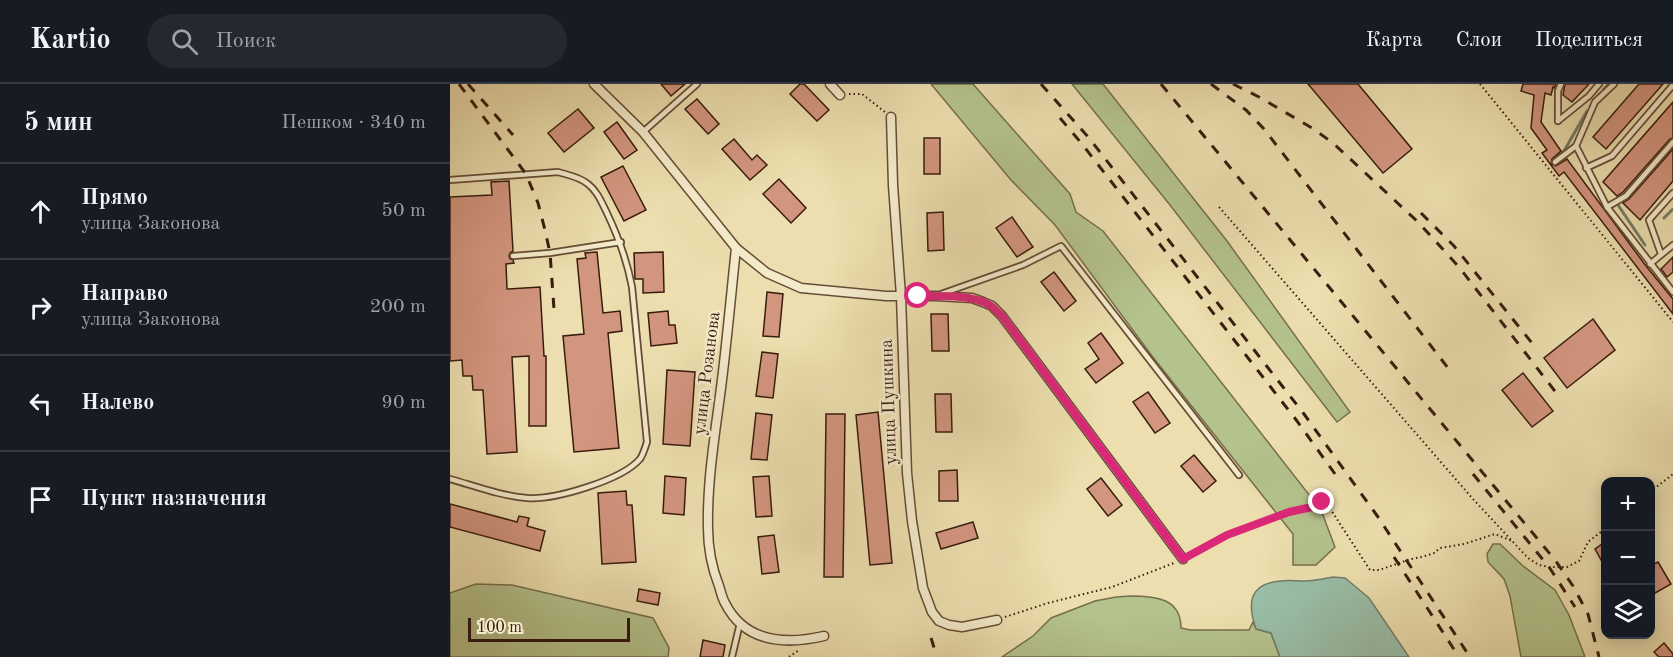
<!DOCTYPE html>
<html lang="ru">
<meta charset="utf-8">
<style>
body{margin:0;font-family:"Old Standard TT",serif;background:#242831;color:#f1f3f6}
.controls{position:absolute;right:18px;bottom:18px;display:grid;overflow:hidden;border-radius:12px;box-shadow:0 3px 15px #0003}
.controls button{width:54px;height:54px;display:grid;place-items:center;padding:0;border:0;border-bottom:2px solid #363941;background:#171b24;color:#f1f3f6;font:30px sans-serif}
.scale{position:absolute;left:18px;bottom:15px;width:162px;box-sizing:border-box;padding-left:6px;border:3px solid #391c0d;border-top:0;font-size:16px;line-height:21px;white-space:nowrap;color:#391c0d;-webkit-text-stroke:4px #f3eaca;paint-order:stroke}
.stop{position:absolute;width:18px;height:18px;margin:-14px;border:4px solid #db2777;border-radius:50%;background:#fff}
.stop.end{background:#db2777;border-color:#fff;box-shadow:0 2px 6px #0008}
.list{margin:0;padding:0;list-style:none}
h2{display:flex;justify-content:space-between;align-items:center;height:78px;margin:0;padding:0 24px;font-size:26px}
h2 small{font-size:20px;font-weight:400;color:#9ea1a6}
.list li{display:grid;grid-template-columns:39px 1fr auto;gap:18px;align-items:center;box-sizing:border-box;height:96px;padding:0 24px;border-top:2px solid #363941}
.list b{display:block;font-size:22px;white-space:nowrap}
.list p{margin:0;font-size:20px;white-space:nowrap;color:#9ea1a6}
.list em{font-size:20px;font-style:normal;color:#9ea1a6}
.icon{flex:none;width:33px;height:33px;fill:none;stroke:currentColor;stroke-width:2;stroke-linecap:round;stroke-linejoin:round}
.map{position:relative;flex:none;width:1223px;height:573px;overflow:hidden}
header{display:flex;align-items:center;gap:36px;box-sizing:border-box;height:84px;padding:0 30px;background:#171b24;border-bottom:2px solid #363941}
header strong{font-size:28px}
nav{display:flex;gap:33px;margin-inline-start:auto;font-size:21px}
.search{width:420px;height:54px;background:#242831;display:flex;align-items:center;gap:15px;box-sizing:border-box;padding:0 21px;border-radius:33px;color:#9ea1a6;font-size:22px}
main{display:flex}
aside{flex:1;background:#171b24}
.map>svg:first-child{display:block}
.green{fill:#b4c28c;stroke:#766f4c;stroke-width:1.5}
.water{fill:#99bda6;stroke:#737d69;stroke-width:1.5}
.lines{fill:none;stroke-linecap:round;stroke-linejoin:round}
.stream{stroke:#737d69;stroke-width:3}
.building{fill:#d2957e;stroke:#391c0d;stroke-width:1.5}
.lane-casing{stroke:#664c35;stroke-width:8}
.street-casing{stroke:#664c35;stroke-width:11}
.path{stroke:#391c0d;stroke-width:2;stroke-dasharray:1.5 3;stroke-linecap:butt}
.lane{stroke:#f3eaca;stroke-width:4.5}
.street{stroke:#f3eaca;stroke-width:8}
.rail{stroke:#391c0d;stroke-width:3;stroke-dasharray:10 10;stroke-linecap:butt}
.route{stroke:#db2777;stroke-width:8}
.labels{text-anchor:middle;stroke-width:5;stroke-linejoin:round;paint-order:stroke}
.street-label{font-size:18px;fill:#391c0d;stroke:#f3eaca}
</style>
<header>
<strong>Kartio</strong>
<div class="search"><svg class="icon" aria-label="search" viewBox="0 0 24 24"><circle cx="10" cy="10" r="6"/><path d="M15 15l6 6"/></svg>Поиск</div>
<nav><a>Карта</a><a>Слои</a><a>Поделиться</a></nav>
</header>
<main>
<aside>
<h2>5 мин<small>Пешком · 340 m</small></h2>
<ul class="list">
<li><svg class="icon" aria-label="ahead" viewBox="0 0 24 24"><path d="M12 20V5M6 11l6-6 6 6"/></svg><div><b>Прямо</b><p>улица Законова</p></div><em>50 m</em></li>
<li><svg class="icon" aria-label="right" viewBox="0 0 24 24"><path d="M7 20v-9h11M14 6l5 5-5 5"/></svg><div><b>Направо</b><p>улица Законова</p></div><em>200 m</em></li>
<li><svg class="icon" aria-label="left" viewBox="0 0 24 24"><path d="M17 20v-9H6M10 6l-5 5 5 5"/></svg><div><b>Налево</b></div><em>90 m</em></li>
<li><svg class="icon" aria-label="arrive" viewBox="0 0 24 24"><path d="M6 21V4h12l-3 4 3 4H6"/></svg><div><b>Пункт назначения</b></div></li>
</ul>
</aside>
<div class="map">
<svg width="1223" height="573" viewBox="0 0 1223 573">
<rect width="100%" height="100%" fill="#ecdeae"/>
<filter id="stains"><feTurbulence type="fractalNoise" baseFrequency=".00333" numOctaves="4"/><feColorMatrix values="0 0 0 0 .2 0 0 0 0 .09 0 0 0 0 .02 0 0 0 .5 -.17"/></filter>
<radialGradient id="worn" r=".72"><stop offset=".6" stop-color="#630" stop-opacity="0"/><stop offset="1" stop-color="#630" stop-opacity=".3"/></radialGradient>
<g class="green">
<path d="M481,0h42l97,110 6,18 27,19 218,279 14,37 -19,18h-23v-31l-141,-178 -97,-131 -44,-45z"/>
<path d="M622,0h31l124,157 123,171 -13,10 -167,-217z"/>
<path d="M1043,460h7l23,22 32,24 14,25 16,42h-64l-11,-61 -6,-17 -16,-17 -1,-8z"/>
<path d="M26,500l36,1 141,33 16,30 -1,9h-218v-64z"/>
<path d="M681,512c24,0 50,2 50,32l9,2h59l4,-8 3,7 15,4 9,24h-278l31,-21 18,-18 44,-17 21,-4z"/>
</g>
<path class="water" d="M883,493l12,1 24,20 40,59h-129l-9,-24 -15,-4c-9,-26 -7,-45 24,-48 8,-1 16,0 24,0 10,0 19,-2 29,-4z"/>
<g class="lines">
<g class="stream">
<path d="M1154,5l5,-5"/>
<path d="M1101,78l13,-11 23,-40"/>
<path d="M1168,121l27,40"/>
<path d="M1214,134l9,-9"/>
</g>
</g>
<g class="building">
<path d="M211,0h24l-14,12z"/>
<path d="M350,0h4l25,26 -12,11 -27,-27z"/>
<path d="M858,0h50l54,65 -29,24z"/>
<path d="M1073,0h33l-2,4 -1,-1 -2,8 -6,-2 -4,29 20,29 -9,8 -1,5 5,2 11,-7 79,107 27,33v15l-109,-142 -5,4 -17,-23 5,-3 -16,-22 3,-33 -13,-4z"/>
<path d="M1115,0h24l-17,18 -9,-7z"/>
<path d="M1189,0h24l-57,65 -13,-12z"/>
<path d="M247,15l22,25 -11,10 -23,-25z"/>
<path d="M1223,18v36l-3,1 -47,53 -6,4 -14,-14z"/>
<path d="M128,25l16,19 -30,24 -16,-19z"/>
<path d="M167,38l20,28 -13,9 -20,-27z"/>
<rect x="474" y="54" width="16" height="36"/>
<path d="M284,55l18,21 5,-5 10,10 -17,15 -28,-31z"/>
<path d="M1223,65v32l-33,39 -17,-17 6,-4z"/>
<path d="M173,82l23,44 -22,11 -23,-44z"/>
<path d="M329,95l27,29 -15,15 -28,-29z"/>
<path d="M59,97l4,70 -3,2 -1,3 1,3 3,1 1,3 -8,1 1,25 33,-2 4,69h2v70h-17v-70l-17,1 5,95 -30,2 -4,-64h-10l-1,-14h-9l-1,-16 -12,1v-164l42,-2 -1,-13z"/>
<path d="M493,128l1,38 -16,1 -1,-38z"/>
<path d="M562,133l21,30 -16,10 -21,-29z"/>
<path d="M147,168l6,61 17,-2 2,20 -14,2 11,115 -45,4 -11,-116 21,-2 -7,-75 9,-1 -1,-5z"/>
<path d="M213,168l1,40 -21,1v-14h-8l-1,-26z"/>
<path d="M1223,173v15l-6,5 -6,-8z"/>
<path d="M604,188l22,29 -12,10 -23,-29z"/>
<path d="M317,208l16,2 -4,43 -16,-1z"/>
<path d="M218,227l1,14h6l2,18 -26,3 -3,-33z"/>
<path d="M481,230h17l1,37h-17z"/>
<path d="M1143,235l22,31 -48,38 -23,-30z"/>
<path d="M651,249l22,30 -27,20 -11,-14 14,-10 -11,-16z"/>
<path d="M312,268l16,2 -5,44 -17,-2z"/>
<path d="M217,286l28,2 -5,74 -27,-2z"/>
<path d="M1073,289l30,38 -21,16 -30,-37z"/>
<path d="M698,308l22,31 -15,10 -22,-31z"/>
<path d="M485,310h16l1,38h-16z"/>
<path d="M428,328l14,151 -22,2 -14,-150z"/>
<path d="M306,329l16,2 -5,45 -16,-1z"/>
<path d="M376,330h19l-2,163h-19z"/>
<path d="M744,371l22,26 -13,11 -22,-26z"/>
<path d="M507,386l1,31h-19v-30z"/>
<path d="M215,392l21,2 -2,37 -21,-2z"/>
<path d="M319,392l3,40 -16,1 -3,-40z"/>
<path d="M651,394l21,27 -14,11 -21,-27z"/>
<path d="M176,407l1,14h5l4,57 -34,2 -4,-71z"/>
<path d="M0,420l67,18 2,-6 10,2 -2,8 18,5 -5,20 -90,-24z"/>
<path d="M523,438l5,16 -37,11 -5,-16z"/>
<path d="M324,451l5,37 -17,2 -4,-37z"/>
<path d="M1155,458v25l-10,-18z"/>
<path d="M1208,478l13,22 -21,12v-30z"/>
<path d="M189,505l21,4 -2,12 -21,-4z"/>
<path d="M253,556l22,5 -2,12h-23z"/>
<path d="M1214,559l9,11v3h-14l-5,-5z"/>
</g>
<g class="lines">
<defs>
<g id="lane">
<path d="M1164,0l-19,18 -19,44 31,61 66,85"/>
<path d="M1108,37l31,-25 10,-12"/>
<path d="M1108,37v-30l3,-7"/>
<path d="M193,48l54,-48"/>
<path d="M1105,78l21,-16"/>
<path d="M1136,84l26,-12 61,-71"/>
<path d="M0,96l108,-8c10,3 22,5 30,12 9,7 13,17 18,27 12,25 21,49 26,76l15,155c-2,6 -4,13 -7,17 -18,21 -85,41 -113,39 -26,-2 -52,-12 -77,-19"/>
<path d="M1157,123l19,-11 47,-54"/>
<path d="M1211,170l-12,-34 24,-27"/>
<path d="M63,172l37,-3 71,-11"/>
<path d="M1200,180l23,-19"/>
<path d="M491,210l82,-29 38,-19 178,229"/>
<path d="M282,573l8,-34"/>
</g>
<g id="street">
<path d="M144,0l49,48 93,116c-5,47 -9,93 -15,140 -6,46 -14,94 -13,140 0,20 4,40 11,58 2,6 3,12 6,17 20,40 60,42 99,33"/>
<path d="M380,0l10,11"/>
<path d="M441,33l2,68 8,111 6,177 5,48 11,67 9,24 7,9 10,4 13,2 35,-7"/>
<path d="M286,164l31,25 34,15 85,8h50l36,2 11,4 9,4 10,10 181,243"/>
</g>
</defs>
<use href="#lane" class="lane-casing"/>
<use href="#street" class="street-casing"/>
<g class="path">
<path d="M1030,0l193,238"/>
<path d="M399,10h13l23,18"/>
<path d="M769,123l254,292 55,59 11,7 10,2h18l12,-6 9,-19 18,-14"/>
<path d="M1200,408l23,-18"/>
<path d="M740,471l37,-20 62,-23 23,-5 10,-5 7,5 41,63h9l32,-11 11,-2 12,-4 6,-5 24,-4 31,-10 17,7"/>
<path d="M555,533l43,-14 64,-16 62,-24"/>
<path d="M339,573l10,-7"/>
</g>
<use href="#lane" class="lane"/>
<use href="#street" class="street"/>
<g class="rail">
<path d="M9,0l67,90 12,29 7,27 5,23 4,56"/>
<path d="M18,0l45,51"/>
<path d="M591,0l48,54 215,276 74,103 92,140"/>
<path d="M711,0l394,476 18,26 15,28 11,43"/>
<path d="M761,0l35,26 18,19 184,239"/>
<path d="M783,0l26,13 53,31 21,15 85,79 41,45 102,132"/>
<path d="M610,34l22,26 215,277 38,53"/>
<path d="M971,129l33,33 82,102"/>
<path d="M1023,390l76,93 26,40"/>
<path d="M944,473l65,100"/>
<path d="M481,554l6,19"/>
</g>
</g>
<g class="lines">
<path class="route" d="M468,212c20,0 57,-2 73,10 4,3 7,7 11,10l181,243 44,-24 62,-23 23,-5 10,-5"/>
</g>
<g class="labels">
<g class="street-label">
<text transform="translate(256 289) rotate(-83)" y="6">улица Розанова</text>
<text transform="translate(438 318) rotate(-92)" y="6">улица Пушкина</text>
</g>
</g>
<rect width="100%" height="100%" filter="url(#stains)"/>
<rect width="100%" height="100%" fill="url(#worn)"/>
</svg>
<div class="controls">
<button>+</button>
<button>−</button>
<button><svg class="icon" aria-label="layers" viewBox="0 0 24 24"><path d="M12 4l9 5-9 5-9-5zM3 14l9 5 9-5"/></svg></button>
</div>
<div class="scale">100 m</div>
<div class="stop" style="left:468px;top:212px"></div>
<div class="stop end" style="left:872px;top:418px"></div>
</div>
</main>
